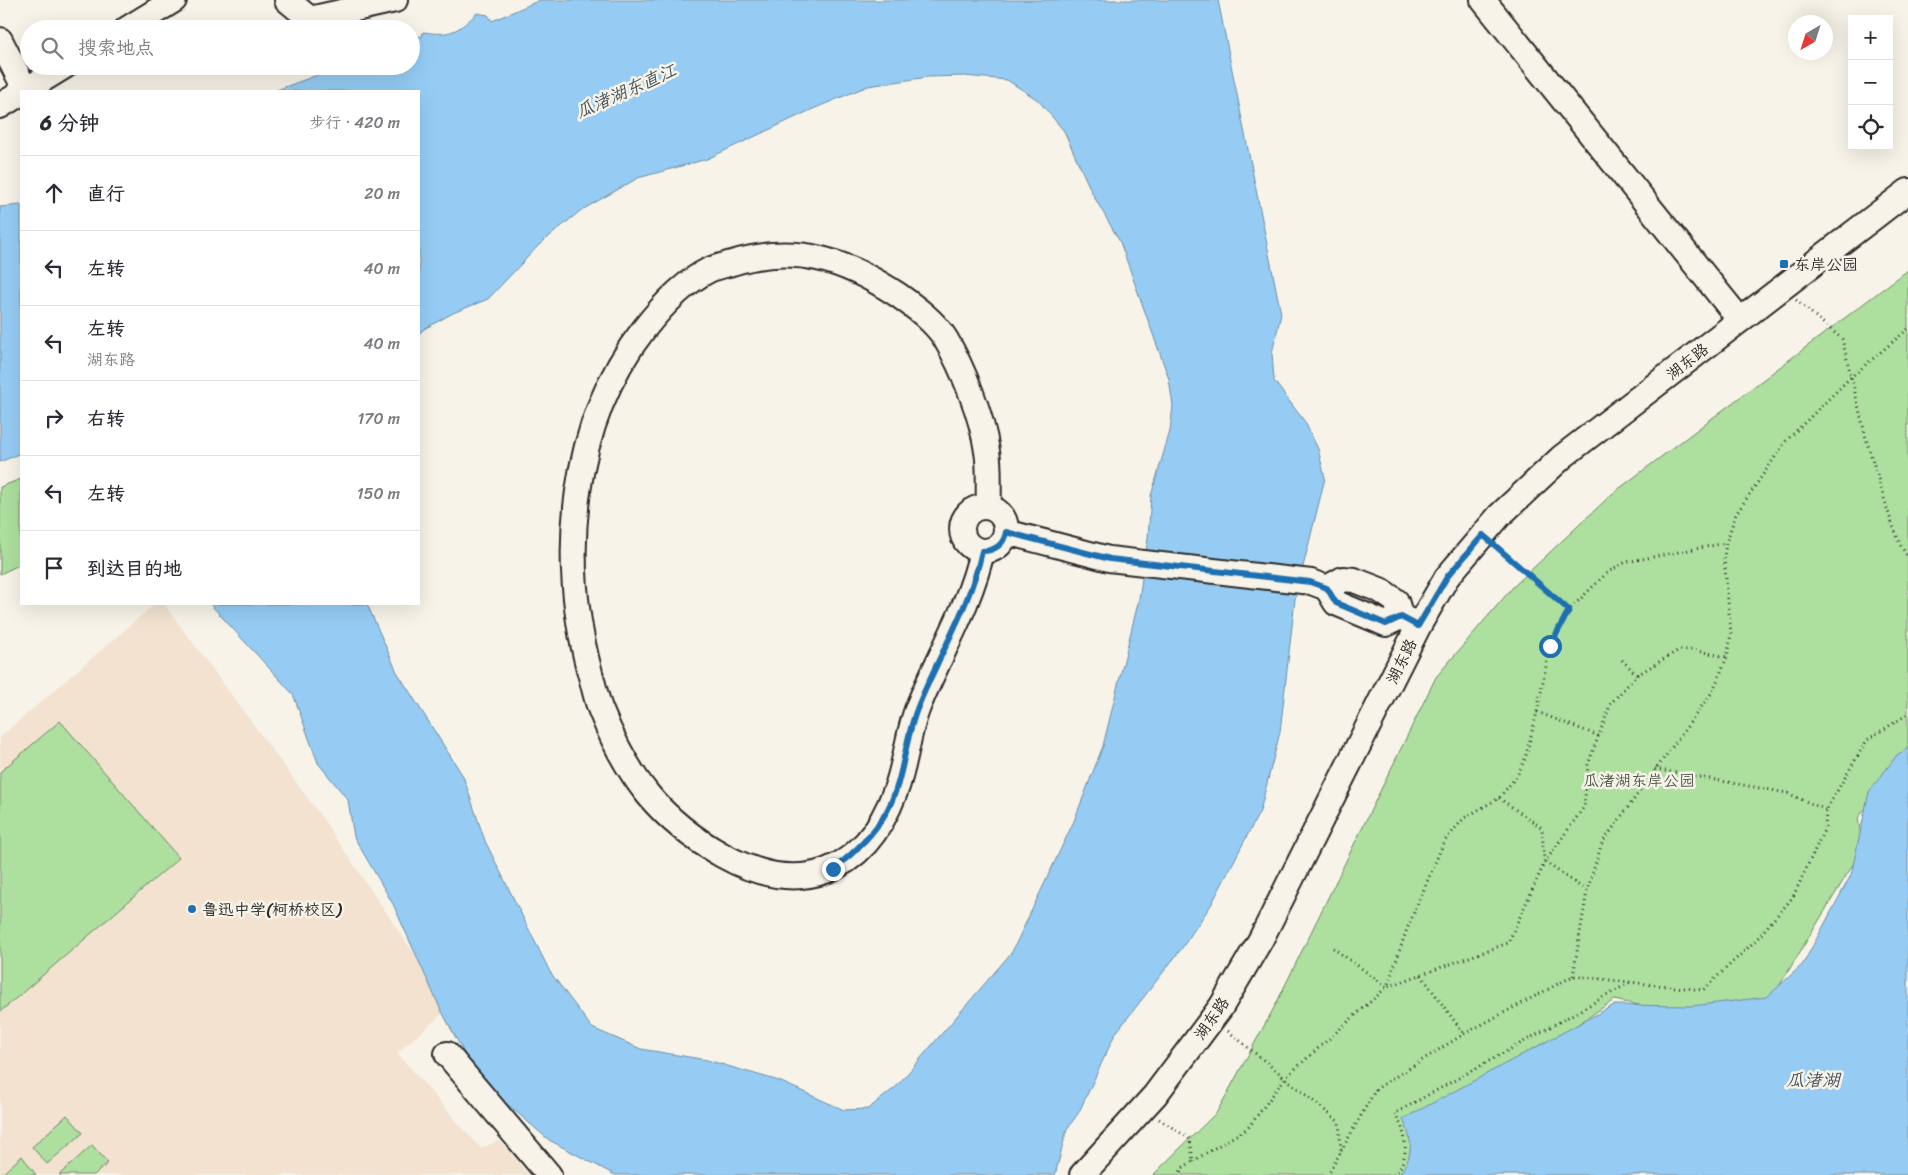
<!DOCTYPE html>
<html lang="zh">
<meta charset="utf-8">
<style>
body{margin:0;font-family:Sriracha,"LXGW WenKai TC",sans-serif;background:#f7f7f7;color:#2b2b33}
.controls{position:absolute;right:15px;top:15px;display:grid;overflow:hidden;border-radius:0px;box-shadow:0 5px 20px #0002}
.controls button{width:45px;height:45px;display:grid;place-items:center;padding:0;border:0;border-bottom:1px solid #e1e1e2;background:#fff;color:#2b2b33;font:25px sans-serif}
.compass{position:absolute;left:1788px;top:15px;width:45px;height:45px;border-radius:50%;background:#fff;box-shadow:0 5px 20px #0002;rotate:219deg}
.stop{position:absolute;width:15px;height:15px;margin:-11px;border:4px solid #1f6fb2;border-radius:50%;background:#fff}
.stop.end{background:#1f6fb2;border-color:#fff;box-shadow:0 1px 5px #0008}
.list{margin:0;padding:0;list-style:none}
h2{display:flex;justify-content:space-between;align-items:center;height:65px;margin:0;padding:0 20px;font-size:21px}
h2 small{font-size:16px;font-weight:400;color:#7c7c81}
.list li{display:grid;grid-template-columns:32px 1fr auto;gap:15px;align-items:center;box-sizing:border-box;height:75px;padding:0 20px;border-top:1px solid #e1e1e2}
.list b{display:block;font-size:19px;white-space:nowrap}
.list p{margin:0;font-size:16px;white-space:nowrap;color:#7c7c81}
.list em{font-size:16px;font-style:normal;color:#7c7c81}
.icon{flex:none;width:28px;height:28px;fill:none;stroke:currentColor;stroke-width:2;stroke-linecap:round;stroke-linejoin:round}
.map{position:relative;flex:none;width:1908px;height:1175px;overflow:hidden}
.search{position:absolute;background:#fff;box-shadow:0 5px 20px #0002;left:20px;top:20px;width:400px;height:55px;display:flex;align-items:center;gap:12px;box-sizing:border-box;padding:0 18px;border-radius:28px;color:#7c7c81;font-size:19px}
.panel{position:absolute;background:#fff;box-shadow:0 5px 20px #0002;left:20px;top:90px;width:400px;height:515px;border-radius:0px}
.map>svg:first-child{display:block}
.built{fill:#f2e2cf}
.green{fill:#addf9f;stroke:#6c8565}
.water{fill:#96ccf4;stroke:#6b8ca4}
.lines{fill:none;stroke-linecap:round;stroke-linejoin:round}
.minor-casing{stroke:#2b2b2b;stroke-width:28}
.path{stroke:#2b2b2b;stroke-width:3;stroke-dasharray:1 4;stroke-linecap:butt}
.minor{stroke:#f7f3e8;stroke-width:24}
.route{stroke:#1f6fb2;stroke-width:6}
.poi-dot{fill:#1f6fb2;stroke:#f7f3e8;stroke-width:2}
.labels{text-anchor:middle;stroke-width:5;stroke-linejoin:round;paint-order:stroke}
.poi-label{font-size:16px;fill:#2b2b2b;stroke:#f7f3e8;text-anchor:start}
.street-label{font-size:16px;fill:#2b2b2b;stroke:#f7f3e8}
.park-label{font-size:16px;fill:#4c5848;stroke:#f7f3e8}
.water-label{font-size:18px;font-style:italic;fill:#46535d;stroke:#f7f3e8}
</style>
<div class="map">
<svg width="1908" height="1175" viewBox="0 0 1908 1175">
<rect width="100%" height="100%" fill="#f7f3e8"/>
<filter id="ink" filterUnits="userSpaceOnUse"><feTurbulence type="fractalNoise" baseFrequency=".02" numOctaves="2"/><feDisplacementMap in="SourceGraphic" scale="10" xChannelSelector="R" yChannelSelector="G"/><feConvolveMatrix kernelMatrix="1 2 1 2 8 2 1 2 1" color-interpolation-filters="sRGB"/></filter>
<g filter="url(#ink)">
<path class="built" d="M155,604h9l154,208 132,195 -53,46 84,96 18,-9 30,35h-529v-438z"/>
<g class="green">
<path d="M1908,270v492l-13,9 -37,47 5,30 -99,163 -33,13 -117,-24 -198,134 4,41h-267l64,-63 58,-106 161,-329 77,-90 99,-93z"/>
<path d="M21,479v85l-21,10v-87z"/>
<path d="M60,721l119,137 -179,154v-240z"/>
<path d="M67,1115l16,18 -36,31 -15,-17z"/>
<path d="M92,1145l16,18 -14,12h-35z"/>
<path d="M22,1156l14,19h-35z"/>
</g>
<g class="water">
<path d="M540,0h678l63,314 -9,39 2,28 31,41 13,27 7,29 -30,121 -15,133 -20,79 -49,94 -29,43 -67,86 -36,78 -12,17 -12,46h-440l-66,-35 -49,-42 -29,-32 -31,-58 -47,-104 -39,-67 -6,-37 -30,-37 -25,-69 -83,-90h157l30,68 66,104 22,65 65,131 42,56 49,21 66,11 72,21 65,29 24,-1 28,-22 116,-135 62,-131 29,-75 36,-147 9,-61 3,-42 19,-65 3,-25 -4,-27 -49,-137 -28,-49 -28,-62 -26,-31 -31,-20 -43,-4 -36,1 -60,9 -55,23 -106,50 -69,19 -58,33 -41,34 -51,54 -35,14 -29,16 -5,5v-243h-145l46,-17 6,-8 45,3 6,-3h34v-33l11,4 1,-5c28,4 34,0 54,-19l11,2 4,6z"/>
<path d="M21,205v248l-21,9v-255z"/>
<path d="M1908,748v427h-509c15,-21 14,-33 4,-56l211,-114 78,1 75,-9 36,-33 48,-89 18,-83 28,-37z"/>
</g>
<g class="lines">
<defs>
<g id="minor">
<path d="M287,0l23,19 85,-19"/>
<path d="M1483,0l257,320"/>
<path d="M127,29l47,-29"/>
<path d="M0,40l26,51"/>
<path d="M24,91l41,-25"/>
<path d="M0,106l21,-13"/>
<circle cx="984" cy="529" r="22"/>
<path d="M1006,532l103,27 202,23 16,6"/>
<path d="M982,551c-12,55 -43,104 -64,156 -11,27 -12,58 -23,85 -31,83 -96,106 -173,63 -62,-35 -94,-77 -121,-144 -5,-12 -7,-25 -11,-38 -31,-114 -20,-249 54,-344 18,-23 39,-46 65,-59 7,-3 16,-5 23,-7 63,-20 113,-3 166,32 17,12 36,26 47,43 18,30 37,78 42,113 3,18 1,37 2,56"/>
<path d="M1401,617l-15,7 -50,-21 -9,-15 16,-9 11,1 26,10 16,11 5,16 18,8"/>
<path d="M447,1054l102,121"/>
<path d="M1082,1175l73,-80 66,-88 40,-68 158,-314 28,-48 52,-61 63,-59 346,-266"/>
</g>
</defs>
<use href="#minor" class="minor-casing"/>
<g class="path">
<path d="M1796,300l46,39 25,103 24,79 10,25 7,11"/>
<path d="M1498,548l71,62"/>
<path d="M1622,660l15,15"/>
<path d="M1537,712l62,24"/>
<path d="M1655,769l132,24 39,17"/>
<path d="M1499,798l43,30 2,33"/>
<path d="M1545,862l42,29"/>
<path d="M1333,948l54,39 20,-58 37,-87 20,-24 35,-20 18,-22 8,-17 12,-47 13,-66 19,-36 39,-38 18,-10 100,-19"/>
<path d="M1421,975l43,59"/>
<path d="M1573,976l14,-85 15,-48 111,-152 14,-34 4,-23 -7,-76 2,-15 10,-29 50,-73 64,-63 58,-49"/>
<path d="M1228,1031l111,91 2,29 -13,24"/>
<path d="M1159,1119l31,20 3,22 -11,7 -3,7"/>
<path d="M1341,1151l35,-62 88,-55 109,-58 130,14 52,-49 38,-44 32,-69 1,-18 41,-70 41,-26"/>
<path d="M1193,1161l55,-33 38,-51 101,-90 121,-44 37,-81 39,-55 4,-43 23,-61 26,-28 42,-25h14l34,7"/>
<path d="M1394,1175c16,-15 14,-44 0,-61l235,-131"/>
</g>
<use href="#minor" class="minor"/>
</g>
</g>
<g class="lines" filter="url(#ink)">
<path class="route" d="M833,869c23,-17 40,-34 54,-58 17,-32 17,-69 30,-102 21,-53 53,-102 65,-158 12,0 22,-6 24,-19l104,27 200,23 17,6 9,15 50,21 15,-7 17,9 29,-49 36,-42 86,75 -19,36"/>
</g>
<g class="poi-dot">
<rect x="1779" y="259" width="10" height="10" rx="2.5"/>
<circle cx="192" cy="909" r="5"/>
</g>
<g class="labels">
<g class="poi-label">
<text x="1794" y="270">东岸公园</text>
<text x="202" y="915">鲁迅中学(柯桥校区)</text>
</g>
<g class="street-label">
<text transform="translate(1687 361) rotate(-38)" y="6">湖东路</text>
<text transform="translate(1401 661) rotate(-64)" y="6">湖东路</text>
<text transform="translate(1211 1018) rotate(-55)" y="6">湖东路</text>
</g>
<g class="park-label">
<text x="1639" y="786">瓜渚湖东岸公园</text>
</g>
<g class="water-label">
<text transform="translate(626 91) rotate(-24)" y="6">瓜渚湖东直江</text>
<text x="1813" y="1086">瓜渚湖</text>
</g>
</g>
</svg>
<div class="controls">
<button>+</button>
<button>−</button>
<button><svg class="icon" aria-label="locate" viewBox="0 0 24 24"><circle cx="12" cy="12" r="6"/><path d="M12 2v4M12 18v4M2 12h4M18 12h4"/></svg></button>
</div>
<svg class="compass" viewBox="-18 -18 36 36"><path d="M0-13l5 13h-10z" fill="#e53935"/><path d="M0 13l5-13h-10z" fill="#7c7c81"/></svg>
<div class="stop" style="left:1550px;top:646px"></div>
<div class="stop end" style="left:833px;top:869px"></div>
<div class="search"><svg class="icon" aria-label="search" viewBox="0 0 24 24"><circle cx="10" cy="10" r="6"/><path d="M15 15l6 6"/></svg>搜索地点</div>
<section class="panel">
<h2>6 分钟<small>步行 · 420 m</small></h2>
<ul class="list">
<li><svg class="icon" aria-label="ahead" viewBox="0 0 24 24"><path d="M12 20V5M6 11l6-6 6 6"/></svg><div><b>直行</b></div><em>20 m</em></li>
<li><svg class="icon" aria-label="left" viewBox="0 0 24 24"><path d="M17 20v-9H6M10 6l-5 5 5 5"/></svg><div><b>左转</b></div><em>40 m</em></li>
<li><svg class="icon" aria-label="left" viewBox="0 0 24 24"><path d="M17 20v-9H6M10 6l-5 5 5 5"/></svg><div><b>左转</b><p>湖东路</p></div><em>40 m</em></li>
<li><svg class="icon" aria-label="right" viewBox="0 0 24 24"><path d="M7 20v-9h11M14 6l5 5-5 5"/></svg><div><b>右转</b></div><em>170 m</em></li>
<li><svg class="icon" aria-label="left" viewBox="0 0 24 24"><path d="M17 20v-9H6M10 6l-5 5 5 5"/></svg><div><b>左转</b></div><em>150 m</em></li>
<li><svg class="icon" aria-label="arrive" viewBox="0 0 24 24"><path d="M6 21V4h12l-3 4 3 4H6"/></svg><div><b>到达目的地</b></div></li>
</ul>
</section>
</div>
